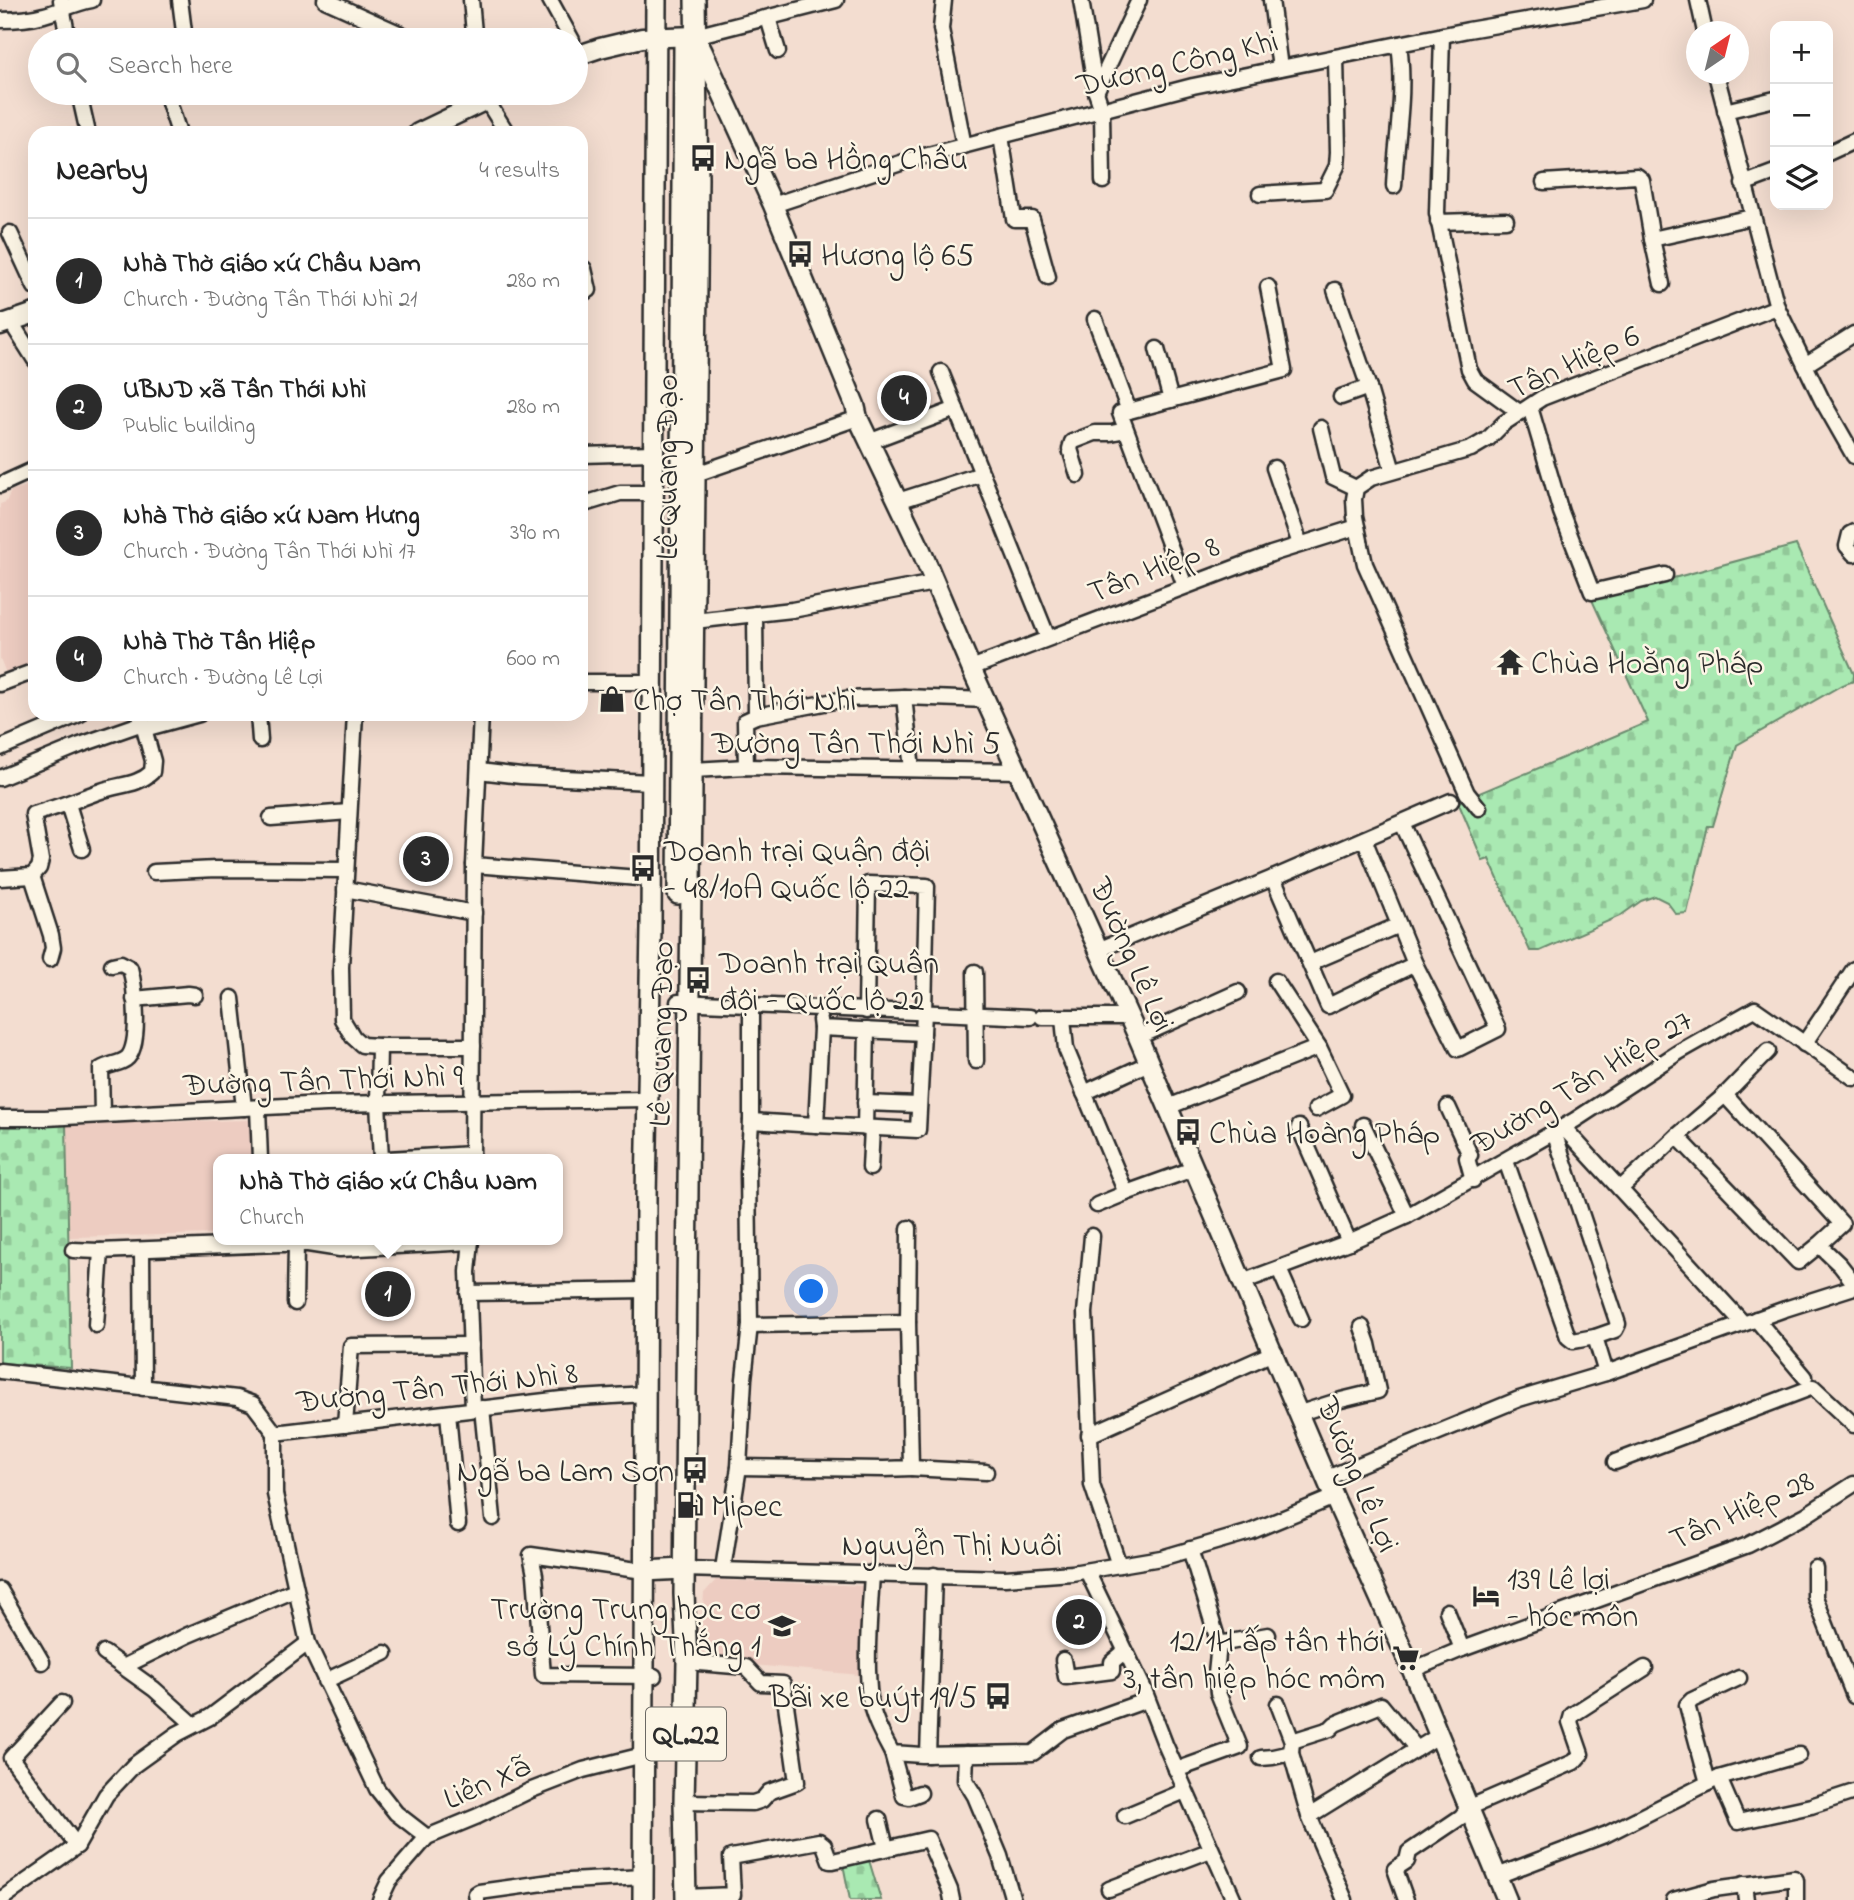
<!DOCTYPE html>
<meta charset="utf-8">
<style>
body{margin:0;font-family:"Indie Flower",sans-serif;background:#f6f6f6;color:#222}
.controls{position:absolute;right:21px;top:21px;display:grid;overflow:hidden;border-radius:14px;box-shadow:0 7px 28px #0002}
.controls button{width:63px;height:63px;display:grid;place-items:center;padding:0;border:0;border-bottom:2px solid #e0e0e0;background:#fff;color:#222;font:35px sans-serif}
.compass{position:absolute;left:1686px;top:21px;width:63px;height:63px;border-radius:50%;background:#fff;box-shadow:0 7px 28px #0002;rotate:35deg}
.you{position:absolute;left:812px;top:1292px;width:24px;height:24px;margin:-18px;border:5px solid #fff;border-radius:50%;background:#1a73e8;box-shadow:0 0 0 10px #1a73e833}
.badge{display:grid;place-items:center;width:46px;height:46px;border-radius:50%;background:#2b2b2b;color:#fff;font-size:23px;font-weight:700}
.pin{position:absolute;translate:-50% -50%;border:4px solid #fff;box-shadow:0 2px 7px #0006}
.popup{position:absolute;left:213px;top:1154px;width:350px;height:91px;box-sizing:border-box;display:grid;place-content:center;border-radius:14px;background:#fff;filter:drop-shadow(0 2px 5px #0005);font-size:23px;white-space:nowrap;color:#767676}
.popup b{font-size:26px;color:#222}
.popup::after{content:'';position:absolute;left:50%;top:100%;margin-left:-14px;border:14px solid transparent;border-top-color:#fff}
.list{margin:0;padding:0;list-style:none}
h2{display:flex;justify-content:space-between;align-items:center;height:91px;margin:0;padding:0 28px;font-size:30px}
h2 small{font-size:23px;font-weight:400;color:#767676}
.list li{display:grid;grid-template-columns:46px 1fr auto;gap:21px;align-items:center;box-sizing:border-box;height:126px;padding:0 28px;border-top:2px solid #e0e0e0}
.list b{display:block;font-size:26px;white-space:nowrap}
.list p{margin:0;font-size:23px;white-space:nowrap;color:#767676}
.list em{font-size:23px;font-style:normal;color:#767676}
.icon{flex:none;width:38px;height:38px;fill:none;stroke:currentColor;stroke-width:2;stroke-linecap:round;stroke-linejoin:round}
.map{position:relative;flex:none;width:1854px;height:1900px;overflow:hidden}
.search{position:absolute;background:#fff;box-shadow:0 7px 28px #0002;left:28px;top:28px;width:560px;height:77px;display:flex;align-items:center;gap:18px;box-sizing:border-box;padding:0 24px;border-radius:38px;color:#767676;font-size:26px}
.panel{position:absolute;background:#fff;box-shadow:0 7px 28px #0002;left:28px;top:126px;width:560px;height:595px;border-radius:21px}
.map>svg:first-child{display:block}
.built{fill:#edccc1}
.cemetery{fill:url(#cemetery-stones);stroke:#6a8a6e;stroke-width:2}
.lines{fill:none;stroke-linecap:round;stroke-linejoin:round}
.minor-casing{stroke:#2b2b2b;stroke-width:19}
.major-casing{stroke:#2b2b2b;stroke-width:23}
.highway-casing{stroke:#2b2b2b;stroke-width:24}
.minor{stroke:#fcf5e5;stroke-width:14}
.major{stroke:#fcf5e5;stroke-width:18}
.highway{stroke:#fcf5e5;stroke-width:19}
.labels{text-anchor:middle;stroke-width:5;stroke-linejoin:round;paint-order:stroke}
.shield{fill:#fcf5e5;stroke:#6a6863;stroke-width:2}
.shield-label{font-size:30px;font-weight:bold;fill:#2b2b2b}
.street-label{font-size:32px;fill:#2b2b2b;stroke:#fcf5e5}
.poi-label{font-size:32px;fill:#2b2b2b;stroke:#fcf5e5;text-anchor:start}
</style>
<div class="map">
<svg width="1854" height="1900" viewBox="0 0 1854 1900">
<defs>
<pattern id="cemetery-stones" width="16" height="16" patternUnits="userSpaceOnUse" patternTransform="scale(1.75)"><rect width="16" height="16" fill="#a9e9b2"/><path d="M2 7V4a2 2 0 0 1 4 0v3zM10 15v-3a2 2 0 0 1 4 0v3z" fill="#92c899"/></pattern>
</defs>
<rect width="100%" height="100%" fill="#f3ddd0"/>
<filter id="ink" filterUnits="userSpaceOnUse"><feTurbulence type="fractalNoise" baseFrequency=".0143" numOctaves="2"/><feDisplacementMap in="SourceGraphic" scale="14" xChannelSelector="R" yChannelSelector="G"/><feConvolveMatrix kernelMatrix="1 2 1 2 8 2 1 2 1" color-interpolation-filters="sRGB"/></filter>
<g filter="url(#ink)">
<g class="built">
<path d="M35,483v182l-28,11 -7,-18v-154l6,-2 5,-11z"/>
<path d="M251,1120l1,39h-34v75l-149,3 -3,-113z"/>
<path d="M716,1580l150,6 -6,89 -161,-15 5,-67z"/>
</g>
<g class="cemetery">
<path d="M1796,545l58,129v7l-12,4 -105,60 -24,81h-5l-21,87 -11,1 -9,-12 -12,-6 -14,5 -21,15 -80,35h-10l-41,-92 -6,2 -25,-59 190,-80 -56,-122z"/>
<path d="M0,1123l66,1 5,244 -71,-5z"/>
<path d="M868,1857l13,43h-31l-7,-36z"/>
</g>
<g class="lines">
<defs>
<g id="minor">
<path d="M61,0l7,40"/>
<path d="M180,0l5,40"/>
<path d="M325,0l89,40"/>
<path d="M471,0l3,33 4,7"/>
<path d="M550,0l22,40"/>
<path d="M944,0l-3,29 23,117"/>
<path d="M1081,0l15,92 6,18 1,71"/>
<path d="M1271,0l9,68"/>
<path d="M1698,0l7,32"/>
<path d="M768,18l10,33"/>
<path d="M0,20c15,0 30,-1 44,-5 16,-4 31,-12 48,-15"/>
<path d="M1442,35l-5,178 32,156 6,11 44,32"/>
<path d="M695,36l141,-36"/>
<path d="M1716,74l61,233 45,93 32,56"/>
<path d="M1096,92l43,-92"/>
<path d="M79,93l9,40"/>
<path d="M166,93l13,40"/>
<path d="M482,93l25,40"/>
<path d="M1725,111l50,-12"/>
<path d="M1001,136l13,83h18l16,58"/>
<path d="M1828,153l26,-12"/>
<path d="M1544,182l93,-6 5,4 10,59"/>
<path d="M1743,184l32,-12"/>
<path d="M1394,186c2,-49 12,-92 5,-142"/>
<path d="M1260,194l65,-4 12,-24 1,-14 -2,-95"/>
<path d="M773,205l140,-46 280,-73 275,-56 175,-30"/>
<path d="M1438,222l68,-2"/>
<path d="M10,233l25,54"/>
<path d="M581,268l3,1 5,21 -8,3"/>
<path d="M1662,284l-10,-45 100,-22"/>
<path d="M1335,290l33,95 25,86"/>
<path d="M1095,319l34,92 -9,2 65,173"/>
<path d="M11,322l24,38"/>
<path d="M1157,349l14,51"/>
<path d="M1805,365l49,-31"/>
<path d="M941,372l107,266"/>
<path d="M1341,397l28,-10"/>
<path d="M1530,407l31,105 31,80 73,-17"/>
<path d="M1129,411l155,-41 -16,-83"/>
<path d="M1321,428l12,49 23,11"/>
<path d="M871,441l85,-32"/>
<path d="M581,455l72,-2"/>
<path d="M1274,468l26,76"/>
<path d="M696,474l162,-56"/>
<path d="M1078,475l-8,-26 2,-7 23,-9h16l15,-3"/>
<path d="M0,485l35,-16"/>
<path d="M898,501l84,-27"/>
<path d="M581,505l39,-12h33"/>
<path d="M1854,532l-4,2 -3,12 7,8"/>
<path d="M755,614l1,102 89,-17 59,-2 83,3"/>
<path d="M694,621l98,-11 142,-27"/>
<path d="M971,668l300,-114 86,-27"/>
<path d="M581,682h71"/>
<path d="M0,684l35,-13"/>
<path d="M904,697l8,72"/>
<path d="M258,714l2,26"/>
<path d="M355,714l-14,253 1,52 11,18 9,8 17,1 -1,57 3,56"/>
<path d="M144,729l55,-15"/>
<path d="M0,748l80,-34"/>
<path d="M746,767l-1,-46 11,-5"/>
<path d="M693,770l53,-3 273,4"/>
<path d="M479,771l42,5 130,6"/>
<path d="M0,778l80,-33 63,-22"/>
<path d="M68,804l14,45"/>
<path d="M1479,808l-12,-15 -102,-229 -10,-47 -1,-18 2,-11 15,-10 100,-29 17,-10 16,-16 38,-25 235,-91"/>
<path d="M271,818l78,-6"/>
<path d="M1364,839l51,125"/>
<path d="M474,865l177,14"/>
<path d="M154,872l62,-3 130,1"/>
<path d="M32,876l19,59 2,13 -3,11"/>
<path d="M0,878l32,-2 7,-8 2,-8 -8,-46c24,-6 45,-15 68,-23 19,-7 36,-5 51,-19l1,-11 -13,-47"/>
<path d="M1273,878l55,128 87,-42 43,85 40,-20 -96,-206"/>
<path d="M345,889l129,24"/>
<path d="M1098,950l175,-72 178,-77"/>
<path d="M1310,963l89,-38"/>
<path d="M975,972l1,89"/>
<path d="M1276,981l43,66"/>
<path d="M232,998l12,110"/>
<path d="M134,999l54,-5 7,1"/>
<path d="M678,1002l352,15"/>
<path d="M751,1006v115"/>
<path d="M1042,1017h86"/>
<path d="M1063,1018l3,31 60,144 -29,12"/>
<path d="M820,1020l1,8 102,5"/>
<path d="M821,1028l-5,97 102,5 6,-117 3,-127 -59,-2 -2,127"/>
<path d="M1138,1037l100,-45"/>
<path d="M1804,1044l50,-75"/>
<path d="M379,1046h94"/>
<path d="M1084,1093l65,-30"/>
<path d="M1725,1095l117,129 -23,21"/>
<path d="M865,1103l54,2"/>
<path d="M1168,1107l151,-60 23,48 -26,14"/>
<path d="M1448,1107l22,48 -3,3 6,22"/>
<path d="M258,1108l2,51"/>
<path d="M102,1114l-1,-45c8,-5 18,-5 25,-10 16,-12 9,-73 4,-91l-9,-5 -9,2"/>
<path d="M0,1118h45l281,-14 321,-5"/>
<path d="M1363,1125l44,91"/>
<path d="M1299,1127l50,115"/>
<path d="M1563,1127l180,196"/>
<path d="M865,1128l2,-98"/>
<path d="M1554,1132l64,192 -3,6 -20,7 11,36"/>
<path d="M1677,1136l48,-41 43,-44"/>
<path d="M387,1159l85,-5"/>
<path d="M472,1159l2,-294 7,-151"/>
<path d="M1506,1161l62,176 5,4 22,-4"/>
<path d="M870,1168l2,-40"/>
<path d="M1620,1189l57,-53 121,126 21,-17 21,20 14,18"/>
<path d="M1126,1193l67,-24"/>
<path d="M1092,1236l-7,77 7,172 27,80"/>
<path d="M471,1240l-3,32 5,137"/>
<path d="M73,1250l26,1 181,-7h28l32,5 131,-7"/>
<path d="M142,1250l1,138"/>
<path d="M1279,1269l22,50"/>
<path d="M1242,1282l107,-40 58,-26 168,-96 104,-68 76,-43 99,69"/>
<path d="M468,1293l178,-3"/>
<path d="M295,1303l1,-59"/>
<path d="M1756,1319l49,58"/>
<path d="M908,1322l1,-94"/>
<path d="M96,1325l5,-74"/>
<path d="M0,1371l237,27 16,6 22,29 287,-34 84,-5"/>
<path d="M482,1408l11,110"/>
<path d="M448,1413l10,111"/>
<path d="M1300,1413l41,-13 37,-9 -10,-47 -6,-17"/>
<path d="M345,1425l6,-79 120,-1"/>
<path d="M275,1433v61l33,149 69,146 19,24 31,24"/>
<path d="M1089,1435l186,-83"/>
<path d="M1615,1462l198,-75 41,38"/>
<path d="M739,1467l145,2 27,-1 -3,-146 -158,3"/>
<path d="M911,1468l75,4"/>
<path d="M1327,1478l192,-79 87,-26 179,-64 69,-22"/>
<path d="M1190,1549l29,95 49,-9"/>
<path d="M1815,1568v29l39,99"/>
<path d="M684,1569l321,9 67,-5 89,-15 89,-26 84,-35"/>
<path d="M723,1569l16,-102 5,-88 6,-54 -2,-153 3,-51 65,4"/>
<path d="M644,1571l-113,-16 4,20 8,100 111,1"/>
<path d="M1087,1571l56,116 22,57 69,156"/>
<path d="M872,1573c-2,41 -7,84 -2,125 2,19 13,38 22,55l30,2 111,-2 30,-23 84,-30"/>
<path d="M0,1590l42,72"/>
<path d="M1447,1611l15,38"/>
<path d="M104,1653l50,36 39,35"/>
<path d="M1063,1660l3,17 46,-6v-9l13,-11"/>
<path d="M123,1667l65,-32 107,-45"/>
<path d="M1412,1670l50,-21 286,-104 58,-30 48,-31"/>
<path d="M325,1681l60,-28"/>
<path d="M62,1703l-51,55 66,88"/>
<path d="M1278,1704l14,37 -1,12 18,63 36,84"/>
<path d="M1292,1741l38,-12 5,-5 46,-19 36,44"/>
<path d="M892,1753l12,43 5,1 11,-4"/>
<path d="M966,1754l-1,26 10,16 25,60 13,44"/>
<path d="M928,1755l6,-180"/>
<path d="M1261,1758l12,-1 18,-4"/>
<path d="M1176,1770l64,-23 -22,-54 -2,-19 3,-30"/>
<path d="M1719,1778l80,-23"/>
<path d="M1708,1783l11,-5 19,44 73,-16 43,-14"/>
<path d="M684,1802l69,1 9,-3 7,-8 28,-10 -14,-98 -22,-1 -15,-16 -59,-5"/>
<path d="M1125,1816l60,-25"/>
<path d="M1309,1816l129,-80"/>
<path d="M879,1819l7,29"/>
<path d="M1497,1876l110,-42 101,-51 -21,-78 5,-5 47,-22"/>
<path d="M1744,1884l2,16"/>
<path d="M1109,1889l102,-39"/>
<path d="M686,1897l47,-2 -2,-38 88,-16 5,4 6,16h3l95,-22 22,51 2,10"/>
<path d="M0,1900l77,-54 29,-51 28,-30 43,-31 33,-17 98,-74"/>
<path d="M380,1900l9,-19 38,-44 51,-21 51,-25 54,-21 60,-15"/>
<path d="M477,1900l-1,-6 3,-2 72,-10 92,-5"/>
<path d="M1406,1900l-11,-31 12,-8 2,-9 52,-35 7,-9 106,-46 7,-8 -11,-32 2,-7 73,-47"/>
<path d="M1674,1900l40,-11 80,-11 2,2v20"/>
</g>
<g id="major">
<path d="M576,56l24,-8 42,-10 53,-2 8,16 70,153 82,200 3,13 63,132 50,118 167,369 196,460 78,173 95,230"/>
<path d="M418,133l83,-40"/>
<path d="M0,325l35,-12"/>
</g>
<g id="highway">
<path d="M678,894l6,-851"/>
<path d="M644,1571l40,-2"/>
<path d="M643,1900l3,-702 5,-270 5,-928"/>
<path d="M686,1900l-2,-98 3,-140 -3,-68 14,-1415 -3,-179"/>
</g>
</defs>
<use href="#minor" class="minor-casing"/>
<use href="#major" class="major-casing"/>
<use href="#highway" class="highway-casing"/>
<use href="#minor" class="minor"/>
<use href="#major" class="major"/>
<use href="#highway" class="highway"/>
</g>
</g>
<defs>
<symbol id="bus-bare" viewBox="-9 -9 18 18"><path d="M-5-6H5V4H4V6H2V4H-2V6H-4V4H-5ZM-3.5-4V0h7V-4ZM-3.5 1.2v1.5H-2V1.2ZM2 1.2v1.5H3.5V1.2Z" fill="#2b2b2b" stroke="#fcf5e5" stroke-width="2.5" paint-order="stroke"/></symbol>
<symbol id="temple-bare" viewBox="-9 -9 18 18"><path d="M0-6L5-2H3V0L6.5 2.5H4V6H1.5V3h-3V6H-4V2.5H-6.5L-3 0V-2H-5Z" fill="#2b2b2b" stroke="#fcf5e5" stroke-width="2.5" paint-order="stroke"/></symbol>
<symbol id="shop-bare" viewBox="-9 -9 18 18"><path d="M-5-2.5h2.3a2.7 3.5 0 0 1 5.4 0H5L5.5 6h-11ZM-1.5-2.5h3a1.5 2.3 0 0 0-3 0Z" fill="#2b2b2b" stroke="#fcf5e5" stroke-width="2.5" paint-order="stroke"/></symbol>
<symbol id="fuel-bare" viewBox="-9 -9 18 18"><path d="M-5.5-6h7V0h2V4h1.3V-2.5L3-4.5l.8-.8L6-3V5H2.5V1h-1V6h-7ZM-4.2-4.7v3.2H.2V-4.7Z" fill="#2b2b2b" stroke="#fcf5e5" stroke-width="2.5" paint-order="stroke"/></symbol>
<symbol id="hotel-bare" viewBox="-9 -9 18 18"><path d="M-6-4.5h1.5V1H6V5H4.5V3h-9V5H-6ZM-4 0a1.8 1.8 0 1 1 3.6 0ZM.5 0V-2.5h3Q6-2.5 6 0Z" fill="#2b2b2b" stroke="#fcf5e5" stroke-width="2.5" paint-order="stroke"/></symbol>
<symbol id="school-bare" viewBox="-9 -9 18 18"><path d="M0-5L7-2L0 1L-7-2ZM-4 1L0 2.5L4 1V4Q0 6-4 4Z" fill="#2b2b2b" stroke="#fcf5e5" stroke-width="2.5" paint-order="stroke"/></symbol>
<symbol id="supermarket-bare" viewBox="-9 -9 18 18"><path d="M-6-5.5h2.5l.6 2H6L4.5 2H-2.5L-4.4-4H-6ZM-1.5 3.2a1.3 1.3 0 1 0 .1 0ZM3 3.2a1.3 1.3 0 1 0 .1 0Z" fill="#2b2b2b" stroke="#fcf5e5" stroke-width="2.5" paint-order="stroke"/></symbol>
</defs>
<g fill-rule="evenodd">
<use href="#bus-bare" x="684" y="139" width="38" height="38"/>
<use href="#bus-bare" x="781" y="235" width="38" height="38"/>
<use href="#temple-bare" x="1491" y="643" width="38" height="38"/>
<use href="#shop-bare" x="593" y="680" width="38" height="38"/>
<use href="#bus-bare" x="624" y="849" width="38" height="38"/>
<use href="#bus-bare" x="679" y="961" width="38" height="38"/>
<use href="#bus-bare" x="1169" y="1113" width="38" height="38"/>
<use href="#bus-bare" x="676" y="1451" width="38" height="38"/>
<use href="#fuel-bare" x="671" y="1486" width="38" height="38"/>
<use href="#hotel-bare" x="1467" y="1577" width="38" height="38"/>
<use href="#school-bare" x="763" y="1607" width="38" height="38"/>
<use href="#supermarket-bare" x="1387" y="1639" width="38" height="38"/>
<use href="#bus-bare" x="979" y="1677" width="38" height="38"/>
</g>
<g class="labels">
<rect class="shield" x="646" y="1707.5" width="80" height="53" rx="5"/>
<g class="shield-label">
<text x="686" y="1744">QL.22</text>
</g>
<g class="street-label">
<text transform="translate(1177 62) rotate(-13)" y="11">Dương Công Khi</text>
<text transform="translate(1573 361) rotate(-24)" y="11">Tân Hiệp 6</text>
<text transform="translate(666 467) rotate(-90)" y="11">Lê Quang Đạo</text>
<text transform="translate(1153 568) rotate(-21)" y="11">Tân Hiệp 8</text>
<text x="856" y="753">Đường Tân Thới Nhì 5</text>
<text transform="translate(1133 954) rotate(66)" y="11">Đường Lê Lợi</text>
<text transform="translate(660 1034) rotate(-89)" y="11">Lê Quang Đạo</text>
<text transform="translate(323 1079) rotate(-2)" y="11">Đường Tân Thới Nhì 9</text>
<text transform="translate(1581 1081) rotate(-31)" y="11">Đường Tân Hiệp 27</text>
<text transform="translate(437 1386) rotate(-6)" y="11">Đường Tân Thới Nhì 8</text>
<text transform="translate(1359 1474) rotate(67)" y="11">Đường Lê Lợi</text>
<text transform="translate(1741 1509) rotate(-24)" y="11">Tân Hiệp 28</text>
<text x="952" y="1555">Nguyễn Thị Nuôi</text>
<text transform="translate(486 1781) rotate(-24)" y="11">Liên Xã</text>
</g>
<g class="poi-label">
<text x="724" y="169">Ngã ba Hồng Châu</text>
<text x="821" y="265">Hương lộ 65</text>
<text x="1531" y="673">Chùa Hoằng Pháp</text>
<text x="633" y="710">Chợ Tân Thới Nhì</text>
<text x="664" y="861">Doanh trại Quận đội<tspan x="664" dy="37">- 48/10A Quốc lộ 22</tspan></text>
<text x="719" y="973">Doanh trại Quân<tspan x="719" dy="37">đội - Quốc lộ 22</tspan></text>
<text x="1209" y="1143">Chùa Hoàng Pháp</text>
<text x="674" y="1481" text-anchor="end">Ngã ba Lam Sơn</text>
<text x="711" y="1516">Mipec</text>
<text x="1507" y="1589">139 Lê lợi<tspan x="1507" dy="37">- hóc môn</tspan></text>
<text x="761" y="1619" text-anchor="end">Trường Trung học cơ<tspan x="761" dy="37">sở Lý Chính Thắng 1</tspan></text>
<text x="1385" y="1651" text-anchor="end">12/1H ấp tân thới<tspan x="1385" dy="37">3, tân hiệp hóc môm</tspan></text>
<text x="977" y="1707" text-anchor="end">Bãi xe buýt 19/5</text>
</g>
</g>
</svg>
<div class="controls">
<button>+</button>
<button>−</button>
<button><svg class="icon" aria-label="layers" viewBox="0 0 24 24"><path d="M12 4l9 5-9 5-9-5zM3 14l9 5 9-5"/></svg></button>
</div>
<svg class="compass" viewBox="-18 -18 36 36"><path d="M0-13l5 13h-10z" fill="#e53935"/><path d="M0 13l5-13h-10z" fill="#767676"/></svg>
<div class="you"></div>
<div class="pin badge" style="left:388px;top:1294px">1</div>
<div class="popup"><b>Nhà Thờ Giáo xứ Châu Nam</b>Church</div>
<div class="pin badge" style="left:1079px;top:1622px">2</div>
<div class="pin badge" style="left:426px;top:859px">3</div>
<div class="pin badge" style="left:904px;top:398px">4</div>
<div class="search"><svg class="icon" aria-label="search" viewBox="0 0 24 24"><circle cx="10" cy="10" r="6"/><path d="M15 15l6 6"/></svg>Search here</div>
<section class="panel">
<h2>Nearby<small>4 results</small></h2>
<ul class="list">
<li><span class="badge">1</span><div><b>Nhà Thờ Giáo xứ Châu Nam</b><p>Church · Đường Tân Thới Nhì 21</p></div><em>280 m</em></li>
<li><span class="badge">2</span><div><b>UBND xã Tân Thới Nhì</b><p>Public building</p></div><em>280 m</em></li>
<li><span class="badge">3</span><div><b>Nhà Thờ Giáo xứ Nam Hưng</b><p>Church · Đường Tân Thới Nhì 17</p></div><em>390 m</em></li>
<li><span class="badge">4</span><div><b>Nhà Thờ Tân Hiệp</b><p>Church · Đường Lê Lợi</p></div><em>600 m</em></li>
</ul>
</section>
</div>
